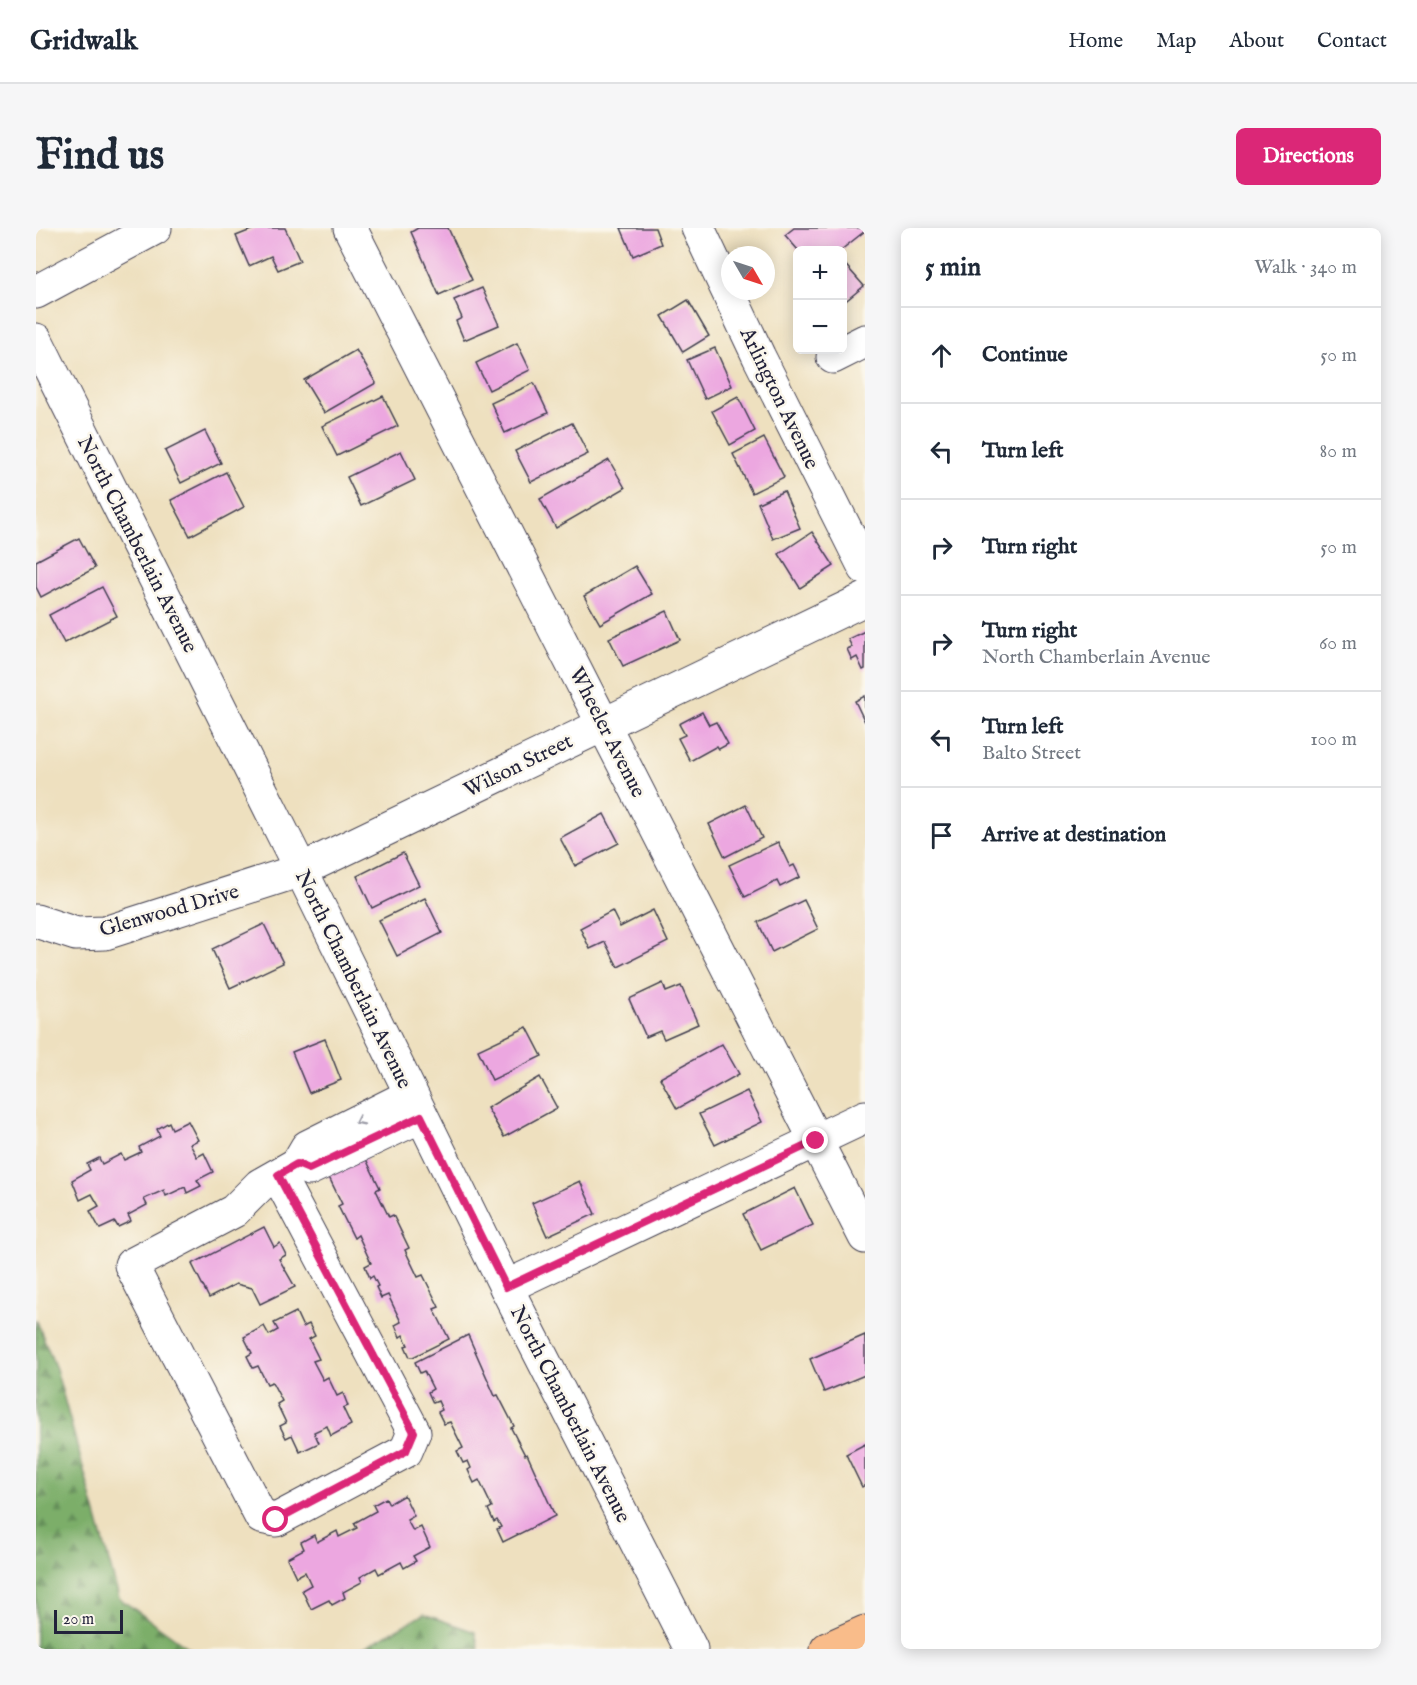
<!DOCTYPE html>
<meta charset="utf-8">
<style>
body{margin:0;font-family:"IM FELL English",serif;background:#f6f6f7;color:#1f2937}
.controls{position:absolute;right:18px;top:18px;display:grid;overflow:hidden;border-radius:9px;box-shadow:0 3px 15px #0003}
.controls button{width:54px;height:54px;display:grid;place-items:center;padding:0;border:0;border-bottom:2px solid #e0e1e3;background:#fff;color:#1f2937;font:30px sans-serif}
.compass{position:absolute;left:685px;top:18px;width:54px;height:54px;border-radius:50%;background:#fff;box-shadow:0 3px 15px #0003;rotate:129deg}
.scale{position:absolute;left:18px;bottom:15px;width:69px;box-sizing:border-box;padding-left:6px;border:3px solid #22223b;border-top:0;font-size:16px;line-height:21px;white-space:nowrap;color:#22223b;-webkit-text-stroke:4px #fbf7ec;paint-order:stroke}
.stop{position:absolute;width:18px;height:18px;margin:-14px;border:4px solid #db2777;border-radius:50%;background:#fff}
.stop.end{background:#db2777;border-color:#fff;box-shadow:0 2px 6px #0008}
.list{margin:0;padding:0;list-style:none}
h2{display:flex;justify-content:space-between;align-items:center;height:78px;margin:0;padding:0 24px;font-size:26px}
h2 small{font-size:20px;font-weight:400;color:#747a83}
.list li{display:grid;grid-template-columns:39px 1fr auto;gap:18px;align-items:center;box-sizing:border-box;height:96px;padding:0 24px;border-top:2px solid #e0e1e3}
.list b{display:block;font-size:22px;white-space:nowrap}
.list p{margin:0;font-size:20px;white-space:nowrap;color:#747a83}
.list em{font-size:20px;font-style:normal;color:#747a83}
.icon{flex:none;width:33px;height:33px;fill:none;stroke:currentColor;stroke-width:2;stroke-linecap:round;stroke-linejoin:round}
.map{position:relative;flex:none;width:829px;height:1421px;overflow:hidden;border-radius:9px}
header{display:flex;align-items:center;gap:36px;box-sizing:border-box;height:84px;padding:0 30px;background:#fff;border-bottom:2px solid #e0e1e3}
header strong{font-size:28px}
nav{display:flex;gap:33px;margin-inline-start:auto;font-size:21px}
.intro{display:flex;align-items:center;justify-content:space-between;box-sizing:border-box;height:144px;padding:0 36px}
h1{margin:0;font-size:42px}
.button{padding:15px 27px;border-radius:9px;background:#db2777;color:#fff;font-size:21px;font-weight:700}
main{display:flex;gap:36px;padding:0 36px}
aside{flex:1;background:#fff;border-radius:9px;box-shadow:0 3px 15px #0003}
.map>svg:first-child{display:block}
.forest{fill:url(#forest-firs);stroke:#4e6852;stroke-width:1.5}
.building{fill:#eca7e0}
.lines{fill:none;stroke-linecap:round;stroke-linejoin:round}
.minor-casing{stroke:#413e4f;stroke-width:35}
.major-casing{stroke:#413e4f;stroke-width:35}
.minor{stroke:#fff;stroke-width:33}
.major{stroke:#f9bc8a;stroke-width:33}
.oneway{stroke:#9c9ca7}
.route{stroke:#db2777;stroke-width:8}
.labels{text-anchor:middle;stroke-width:5;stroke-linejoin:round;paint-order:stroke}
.street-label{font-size:21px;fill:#22223b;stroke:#fbf7ec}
</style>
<header>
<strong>Gridwalk</strong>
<nav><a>Home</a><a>Map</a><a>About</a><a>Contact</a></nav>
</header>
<div class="intro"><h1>Find us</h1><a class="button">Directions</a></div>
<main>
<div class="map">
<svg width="829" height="1421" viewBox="0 0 829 1421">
<defs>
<pattern id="forest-firs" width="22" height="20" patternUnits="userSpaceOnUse" patternTransform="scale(1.5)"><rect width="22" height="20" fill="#7bae69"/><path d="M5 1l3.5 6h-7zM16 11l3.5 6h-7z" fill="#648d58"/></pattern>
</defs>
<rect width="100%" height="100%" fill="#fbf7ec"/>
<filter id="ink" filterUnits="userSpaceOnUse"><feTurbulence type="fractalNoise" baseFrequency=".0167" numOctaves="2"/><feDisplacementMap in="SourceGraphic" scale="12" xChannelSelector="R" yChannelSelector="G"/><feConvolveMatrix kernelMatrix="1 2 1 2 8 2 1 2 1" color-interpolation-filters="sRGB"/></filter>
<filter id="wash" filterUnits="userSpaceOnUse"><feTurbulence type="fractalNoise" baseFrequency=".008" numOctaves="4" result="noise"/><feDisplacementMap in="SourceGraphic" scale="24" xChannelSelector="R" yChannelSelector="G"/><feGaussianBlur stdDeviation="1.35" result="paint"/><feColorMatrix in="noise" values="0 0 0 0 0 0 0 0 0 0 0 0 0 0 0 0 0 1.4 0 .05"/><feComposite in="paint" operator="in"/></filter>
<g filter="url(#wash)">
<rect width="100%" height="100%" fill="#eee0bf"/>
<g class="forest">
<path d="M0,1091l20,50 63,229 71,51h-154z"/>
<path d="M388,1386l51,18 4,17h-118z"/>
</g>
<g id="blocks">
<g class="building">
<path d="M220,0h29l15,33 -22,9 -7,-14 -22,10 -13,-30z"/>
<path d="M382,0h30l24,52 -33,15 -28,-63z"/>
<path d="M585,0h34l6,16 -28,12z"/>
<path d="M758,0h71v3l-24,19h-43l-13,-15z"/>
<path d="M806,33l22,25 -22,18z"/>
<path d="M446,60l17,37 -35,15 -8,-19 6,-3 -8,-18z"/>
<path d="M652,72l21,36 -26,16 -21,-36z"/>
<path d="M481,115l13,27 -41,20 -13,-27z"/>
<path d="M679,120l17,38 -27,13 -18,-39z"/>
<path d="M320,122l20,33 -52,30 -20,-33z"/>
<path d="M498,155l14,30 -43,20 -14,-30z"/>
<path d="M347,168l15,30 -61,30 -15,-30z"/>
<path d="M702,169l17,34 -25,14 -18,-34z"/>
<path d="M536,195l16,31 -57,28 -16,-31z"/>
<path d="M169,203l16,32 -40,20 -16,-32z"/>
<path d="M728,210l20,39 -32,16 -19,-39z"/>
<path d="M365,223l14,29 -54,26 -14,-29z"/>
<path d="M573,232l16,28 -69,40 -16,-29z"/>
<path d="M190,244l18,35 -54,29 -19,-36z"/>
<path d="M748,263l16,37 -27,11 -15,-36z"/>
<path d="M776,304l22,34 -34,22 -21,-34z"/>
<path d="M43,310l16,30 -54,29 -5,-10v-26z"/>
<path d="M599,338l17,28 -52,30 -16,-28z"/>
<path d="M66,359l15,29 -53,27 -15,-28z"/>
<path d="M631,383l13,29 -57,26 -14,-28z"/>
<path d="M829,403v38l-2,1 -6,-13 -5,3 -5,-11 5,-2 -4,-8z"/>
<path d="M829,468v26l-10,-21z"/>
<path d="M666,484l7,13 7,-3 12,22 -9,5 -2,-3 -27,15 -12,-23 7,-3 -6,-11z"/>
<path d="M710,577l16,33 -37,19 -16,-33z"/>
<path d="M568,586l15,29 -44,23 -15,-28z"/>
<path d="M742,614l12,25 4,-2 6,12 -20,10 -3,-6 -32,16 -16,-32z"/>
<path d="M367,625l16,32 -47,23 -15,-32z"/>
<path d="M389,670l17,35 -45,23 -18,-36z"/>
<path d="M768,672l14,29 -46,23 -14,-30z"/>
<path d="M617,682l15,32 -50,25 -13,-25 -15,7 -10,-21 32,-17 8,16z"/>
<path d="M228,696l19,39 -53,25 -18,-39z"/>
<path d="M627,755l3,9 15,-6 17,38 -34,15 -4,-8 -14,6 -17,-38z"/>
<path d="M491,799l15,29 -50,24 -14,-30z"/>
<path d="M289,811l16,41 -32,13 -17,-41z"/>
<path d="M686,816l17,30 -62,35 -17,-31z"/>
<path d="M504,849l17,31 -53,29 -17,-29z"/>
<path d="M711,863l15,31 -47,23 -16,-31z"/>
<path d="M152,893l10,19 -8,4 7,13 7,-4 9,19 -16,8 4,6 -14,7 -2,-6 -19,9 -2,-6 -20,9 3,6 -19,10 3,6 -13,6 -3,-5 -15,7 -10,-18 9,-5 -7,-12 -12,6 -8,-20 18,-10 -3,-6 12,-6 3,6 19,-10 3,6 17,-8 -2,-5 21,-11 -3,-7 12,-7 3,7z"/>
<path d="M328,927l16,33 -4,2 13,27 4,-2 16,33 -4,2 13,27 5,-2 16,32 -5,2 15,30 -36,18h-3l-5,-11 3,-1 -5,-10 -3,2 -5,-12 6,-3 -13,-27 -7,3 -5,-11 2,-1 -5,-10 -3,2 -5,-12 6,-3 -13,-28 -4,3 -16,-32 4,-2 -15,-31z"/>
<path d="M544,953l15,33 -48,22 -15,-33z"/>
<path d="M759,960l18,37 -52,25 -18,-36z"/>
<path d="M228,999l10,20 6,-4 6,12 -7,4 16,28 -35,17 -8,-16 -16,-4 -27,14 -17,-34z"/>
<path d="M260,1084l7,15 6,-3 6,12 -6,3 10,20 -6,2 10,19 5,-3 9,19 6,-3 5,13 -5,2 8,17 -20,11 -4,-10 -13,6 5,11 -19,9 -8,-17 -6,3 -6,-12 6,-3 -9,-19 5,-3 -10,-19 -5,2 -9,-18 -5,2 -6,-12 5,-3 -8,-16 20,-11 5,9 9,-5 -4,-7z"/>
<path d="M432,1107l27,61 3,-1 16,31 -3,2 14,27 2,-1 28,62 -52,26 -6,-13 4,-2 -4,-7 -3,2 -6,-13 4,-2 -13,-27 -5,3 -6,-13 3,-2 -3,-7 -5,2 -6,-12 6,-3 -13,-26 -6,2 -6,-12 4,-2 -4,-9 -5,2 -5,-11 5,-3 -9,-18 -4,2 -5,-11z"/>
<path d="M829,1107v40l-41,17 -14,-33z"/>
<path d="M829,1216v41l-3,2 -16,-33z"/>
<path d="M368,1267l10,21 -7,4 6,11 8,-4 9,20 -17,9 3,5 -12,7 -3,-6 -22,12 -3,-6 -16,9 2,5 -19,10 2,6 -13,7 -3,-5 -18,9 -9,-19 9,-5 -6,-13 -9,5 -9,-19 17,-9 -3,-7 13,-7 3,7 20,-11 2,6 18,-9 -3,-5 22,-12 -3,-6 13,-7 3,6z"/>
</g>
</g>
</g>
<g filter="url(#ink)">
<use href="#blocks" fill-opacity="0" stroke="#413e4f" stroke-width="1.5"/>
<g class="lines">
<defs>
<g id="minor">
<path d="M314,0l515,1009"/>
<path d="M662,0l61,129 106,211"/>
<path d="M0,64l119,-64"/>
<path d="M0,112l265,530 205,417 185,362"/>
<path d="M797,129l32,-16"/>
<path d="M0,693l40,13 29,-1 196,-63 564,-271"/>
<path d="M375,867l-104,52 -10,17 12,5 112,-53"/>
<path d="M242,947l136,257 -8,19 -130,69 -15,-3 -130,-252 103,-54 26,-26 37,-21"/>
<path d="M470,1059l359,-170"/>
</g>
<path id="major" d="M791,1421l38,-17"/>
</defs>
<use href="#minor" class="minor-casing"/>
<use href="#major" class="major-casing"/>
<use href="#minor" class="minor"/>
<use href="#major" class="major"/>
</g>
<defs><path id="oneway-chevron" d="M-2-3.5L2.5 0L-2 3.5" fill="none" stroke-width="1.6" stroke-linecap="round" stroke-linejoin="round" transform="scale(1.5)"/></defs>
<use class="oneway" href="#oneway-chevron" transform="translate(323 893) rotate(154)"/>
</g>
<g class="lines" filter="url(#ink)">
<path class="route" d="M240,1292l130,-69 8,-19 -136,-257 19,-11 12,5 112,-53 85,171 310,-146"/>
</g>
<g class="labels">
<g class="street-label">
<text transform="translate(744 170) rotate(64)" y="7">Arlington Avenue</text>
<text transform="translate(102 316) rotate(63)" y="7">North Chamberlain Avenue</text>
<text transform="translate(572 504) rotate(63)" y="7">Wheeler Avenue</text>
<text transform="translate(482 537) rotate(-26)" y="7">Wilson Street</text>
<text transform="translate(133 682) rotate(-16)" y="7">Glenwood Drive</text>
<text transform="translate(318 751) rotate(64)" y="7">North Chamberlain Avenue</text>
<text transform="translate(535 1186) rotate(63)" y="7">North Chamberlain Avenue</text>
</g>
</g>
</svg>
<div class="controls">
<button>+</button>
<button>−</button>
</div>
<svg class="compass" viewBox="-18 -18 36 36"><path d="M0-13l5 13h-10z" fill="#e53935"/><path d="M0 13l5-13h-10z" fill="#747a83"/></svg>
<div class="scale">20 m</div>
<div class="stop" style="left:240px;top:1292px"></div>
<div class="stop end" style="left:780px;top:913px"></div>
</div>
<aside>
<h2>5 min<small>Walk · 340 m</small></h2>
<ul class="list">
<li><svg class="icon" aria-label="ahead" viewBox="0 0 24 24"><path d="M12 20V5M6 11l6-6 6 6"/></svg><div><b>Continue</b></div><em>50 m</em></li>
<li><svg class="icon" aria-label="left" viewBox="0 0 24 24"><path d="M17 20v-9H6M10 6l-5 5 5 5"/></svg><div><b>Turn left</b></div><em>80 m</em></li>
<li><svg class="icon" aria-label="right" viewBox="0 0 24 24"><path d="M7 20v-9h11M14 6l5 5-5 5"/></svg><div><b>Turn right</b></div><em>50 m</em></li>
<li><svg class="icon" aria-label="right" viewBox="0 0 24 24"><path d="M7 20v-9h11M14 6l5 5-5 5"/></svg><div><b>Turn right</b><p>North Chamberlain Avenue</p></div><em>60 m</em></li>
<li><svg class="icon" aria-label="left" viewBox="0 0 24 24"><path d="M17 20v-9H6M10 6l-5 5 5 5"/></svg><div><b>Turn left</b><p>Balto Street</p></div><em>100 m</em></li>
<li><svg class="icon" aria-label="arrive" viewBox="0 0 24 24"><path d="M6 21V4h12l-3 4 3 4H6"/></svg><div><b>Arrive at destination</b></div></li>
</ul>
</aside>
</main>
